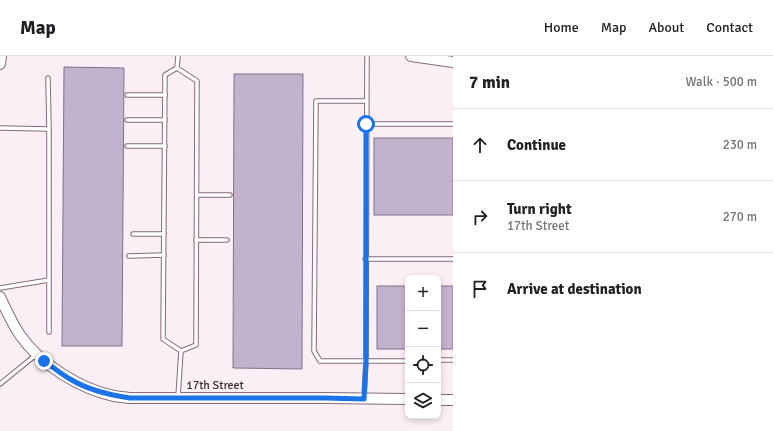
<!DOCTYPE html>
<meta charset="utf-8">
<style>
body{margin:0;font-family:Signika,sans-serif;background:#f2f2f2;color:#202124}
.controls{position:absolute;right:12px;bottom:12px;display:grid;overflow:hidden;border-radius:8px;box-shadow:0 2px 6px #0003}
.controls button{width:36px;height:36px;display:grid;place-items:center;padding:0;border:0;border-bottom:1px solid #e0e0e0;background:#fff;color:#202124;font:20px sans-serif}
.stop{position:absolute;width:12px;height:12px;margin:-9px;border:3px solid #1a73e8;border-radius:50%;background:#fff}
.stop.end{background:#1a73e8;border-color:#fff;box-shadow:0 1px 4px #0008}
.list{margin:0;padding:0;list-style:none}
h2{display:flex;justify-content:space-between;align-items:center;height:52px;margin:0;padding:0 16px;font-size:17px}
h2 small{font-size:13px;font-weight:400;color:#757577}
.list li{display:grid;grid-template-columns:26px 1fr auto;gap:12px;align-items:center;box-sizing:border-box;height:72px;padding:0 16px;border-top:1px solid #e0e0e0}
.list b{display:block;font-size:15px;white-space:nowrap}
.list p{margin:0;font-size:13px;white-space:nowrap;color:#757577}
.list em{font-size:13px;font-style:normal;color:#757577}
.icon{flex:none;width:22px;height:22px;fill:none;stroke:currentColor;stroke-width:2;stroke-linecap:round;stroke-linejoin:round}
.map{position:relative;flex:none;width:453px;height:375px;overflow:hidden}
header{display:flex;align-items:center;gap:24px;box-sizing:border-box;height:56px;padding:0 20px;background:#fff;border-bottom:1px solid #e0e0e0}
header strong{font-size:19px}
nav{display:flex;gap:22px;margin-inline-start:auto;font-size:14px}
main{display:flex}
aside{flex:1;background:#fff}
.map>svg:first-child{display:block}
.building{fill:#c3b2cd;stroke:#80718a}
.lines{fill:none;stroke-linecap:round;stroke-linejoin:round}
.lane-casing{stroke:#866a7c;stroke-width:5.5}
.secondary-casing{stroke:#866a7c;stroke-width:12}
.lane{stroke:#fff;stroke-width:3.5}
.secondary{stroke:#fff;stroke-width:10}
.route{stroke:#1a73e8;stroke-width:5}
.labels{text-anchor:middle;stroke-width:3;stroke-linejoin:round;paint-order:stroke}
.street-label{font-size:12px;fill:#392d34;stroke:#fbeff6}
</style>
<header>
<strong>Map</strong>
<nav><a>Home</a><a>Map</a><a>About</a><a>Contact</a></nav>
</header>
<main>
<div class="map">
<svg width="453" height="375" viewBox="0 0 453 375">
<rect width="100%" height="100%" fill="#fbeff6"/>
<g class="building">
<path d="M64,11l60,1 -2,278h-60z"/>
<path d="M234,18h69l-1,295 -69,-1z"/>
<rect x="374" y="82" width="79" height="77"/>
<rect x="377" y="230" width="31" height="63"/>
<rect x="438" y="230" width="15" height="63"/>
</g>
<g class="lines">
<defs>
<g id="lane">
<path d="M178,0l-1,12 -12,7 -2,264 18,12 -3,46"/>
<path d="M177,12l20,13 -1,264 -15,6"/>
<path d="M127,39h38"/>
<path d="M366,45h-50l-2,250 6,10h88"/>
<path d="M127,64h38"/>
<path d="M366,68h87"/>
<path d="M0,72l49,1 -1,-51"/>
<path d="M49,73v203"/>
<path d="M127,90h38"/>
<path d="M197,139h33"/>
<path d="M133,178h31"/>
<path d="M196,184h31"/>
<path d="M129,200l35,-1"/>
<path d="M365,203h88"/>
<path d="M0,232l49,-8"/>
<path d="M438,304h15"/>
<path d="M0,328l37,-30"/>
<path d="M364,341l2,-36 1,-305"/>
</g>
<g id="secondary">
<path d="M411,0l42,6"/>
<path d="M0,8l1,-8"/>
<path d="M0,241c6,13 12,26 20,38 20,29 60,54 94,61 5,1 10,1 15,2h196l83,1"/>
<path d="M438,344h15"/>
</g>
</defs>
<use href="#lane" class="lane-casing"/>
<use href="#secondary" class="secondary-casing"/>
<use href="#lane" class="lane"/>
<use href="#secondary" class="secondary"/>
</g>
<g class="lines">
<path class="route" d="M44,305c9,6 17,13 26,18 18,11 39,16 60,19h195l39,1 2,-38v-237"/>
</g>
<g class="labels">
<g class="street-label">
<text x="215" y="333">17th Street</text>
</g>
</g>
</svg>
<div class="controls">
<button>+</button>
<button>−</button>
<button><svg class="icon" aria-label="locate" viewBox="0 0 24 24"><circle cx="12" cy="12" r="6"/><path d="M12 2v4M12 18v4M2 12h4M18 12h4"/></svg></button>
<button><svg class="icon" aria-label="layers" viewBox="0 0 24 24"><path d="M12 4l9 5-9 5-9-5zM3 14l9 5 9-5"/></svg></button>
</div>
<div class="stop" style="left:366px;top:68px"></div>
<div class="stop end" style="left:44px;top:305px"></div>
</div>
<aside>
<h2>7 min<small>Walk · 500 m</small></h2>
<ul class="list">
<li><svg class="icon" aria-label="ahead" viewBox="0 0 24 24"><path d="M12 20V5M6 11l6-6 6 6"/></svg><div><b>Continue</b></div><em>230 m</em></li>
<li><svg class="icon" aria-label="right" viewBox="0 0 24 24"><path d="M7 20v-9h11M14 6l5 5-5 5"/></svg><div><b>Turn right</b><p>17th Street</p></div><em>270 m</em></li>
<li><svg class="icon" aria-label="arrive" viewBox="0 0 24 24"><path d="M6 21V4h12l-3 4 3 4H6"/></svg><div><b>Arrive at destination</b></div></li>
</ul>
</aside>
</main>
